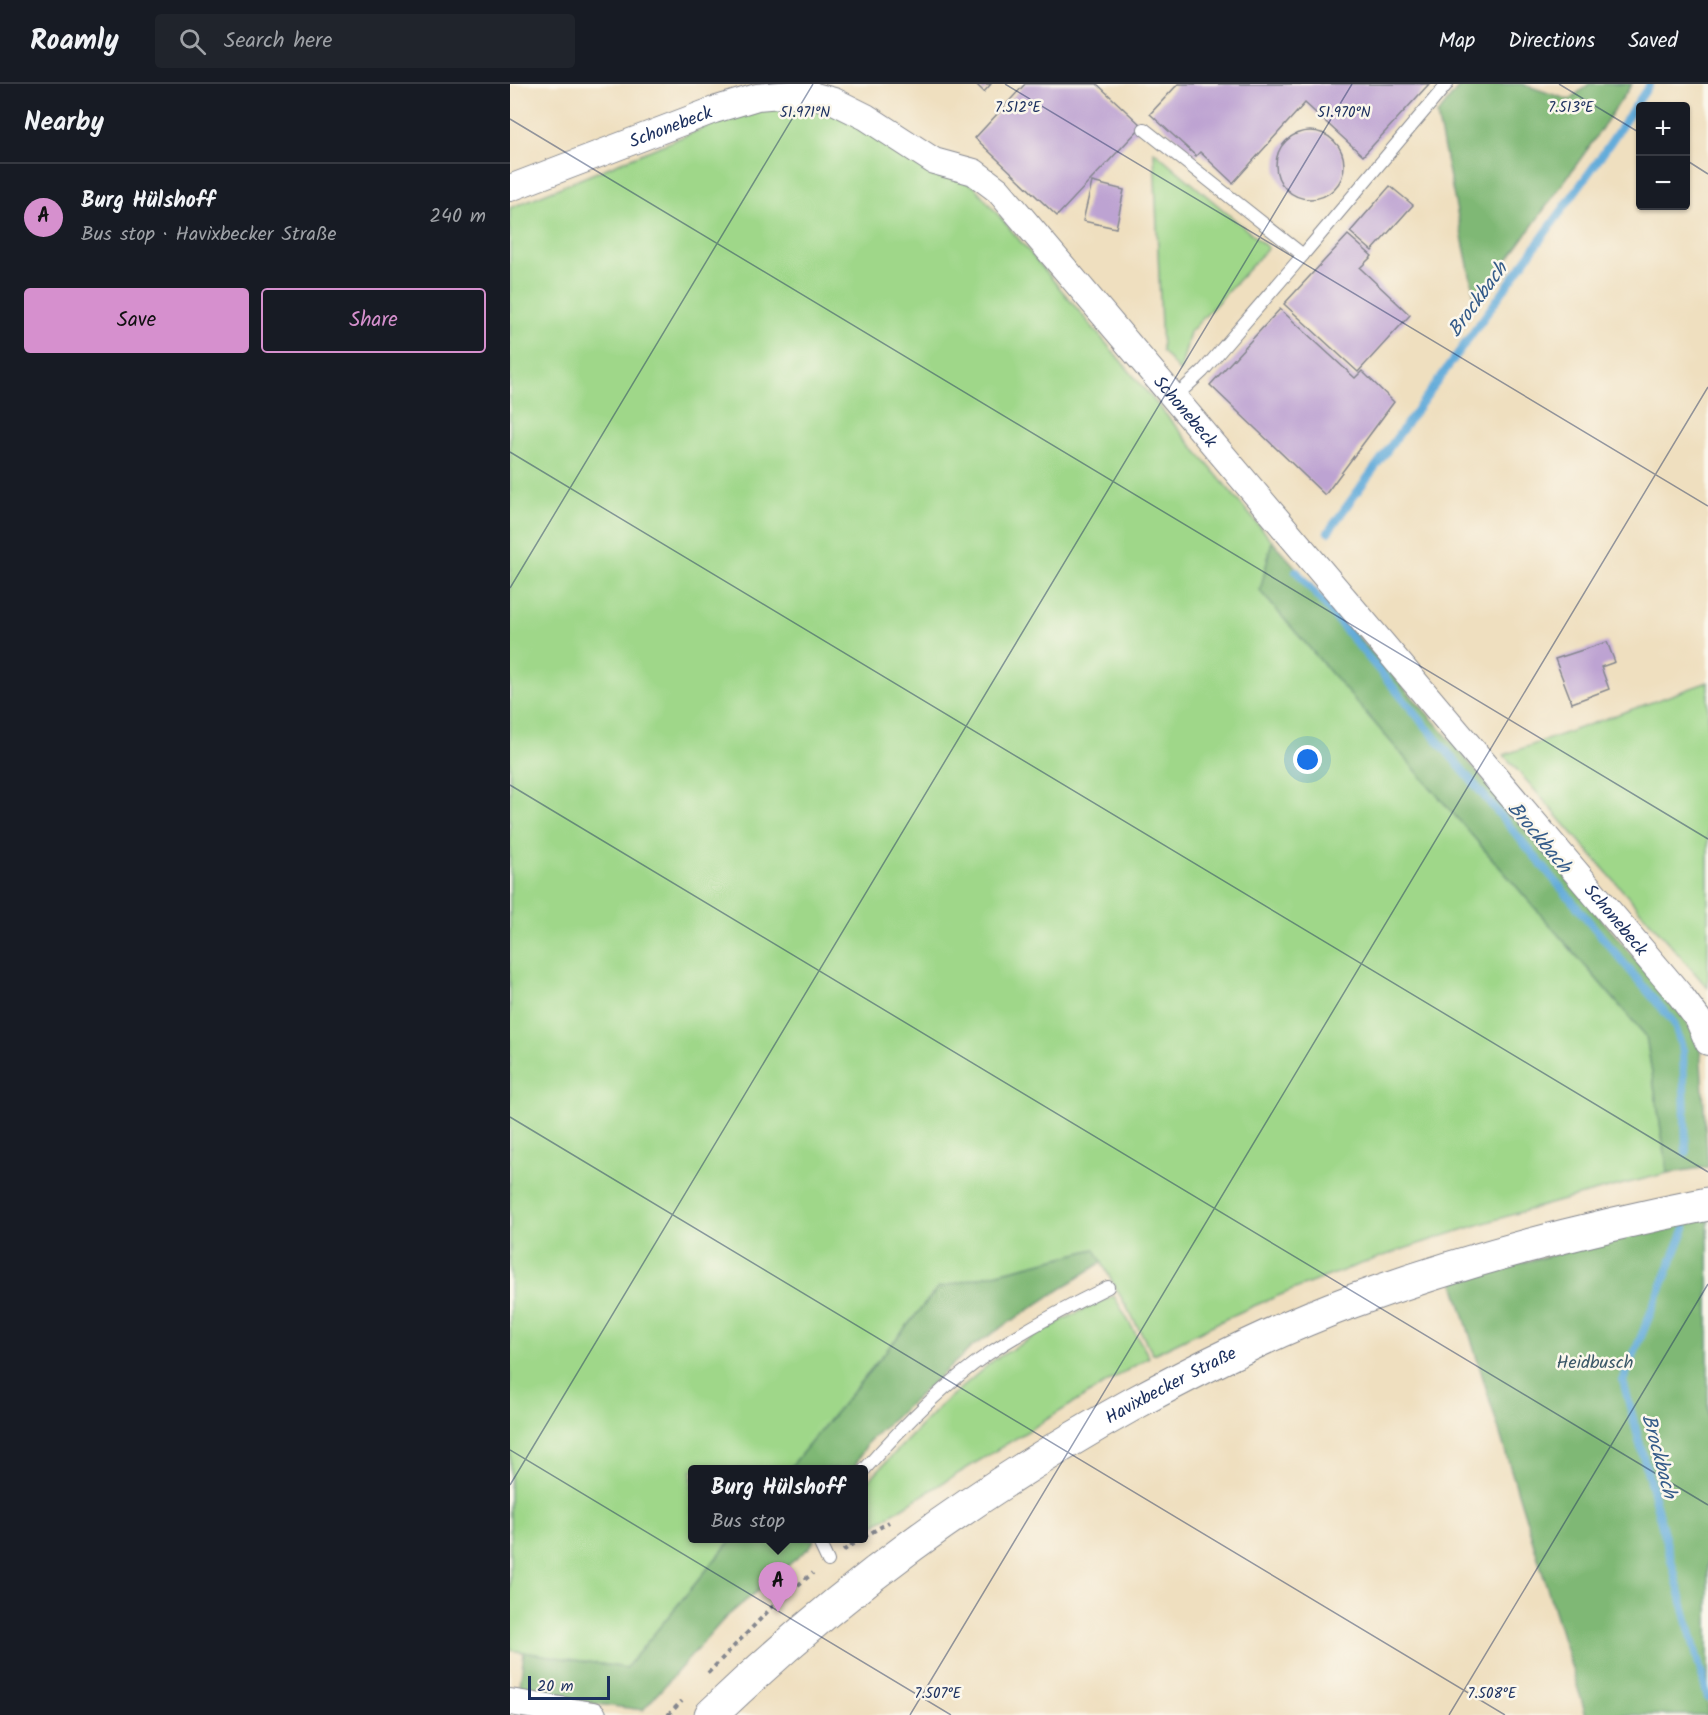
<!DOCTYPE html>
<meta charset="utf-8">
<style>
body{margin:0;font-family:Kalam,sans-serif;background:#20242c;color:#f1f3f6}
.controls{position:absolute;right:18px;top:18px;display:grid;overflow:hidden;border-radius:6px;box-shadow:0 2px 4px #0004}
.controls button{width:54px;height:54px;display:grid;place-items:center;padding:0;border:0;border-bottom:2px solid #363941;background:#171b24;color:#f1f3f6;font:30px sans-serif}
.scale{position:absolute;left:18px;bottom:15px;width:82px;box-sizing:border-box;padding-left:6px;border:3px solid #1b2f5e;border-top:0;font-size:16px;line-height:21px;white-space:nowrap;color:#1b2f5e;-webkit-text-stroke:4px #fbf7ec;paint-order:stroke}
.you{position:absolute;left:798px;top:676px;width:21px;height:21px;margin:-15px;border:4px solid #fff;border-radius:50%;background:#1a73e8;box-shadow:0 0 0 9px #1a73e833}
.badge{display:grid;place-items:center;width:39px;height:39px;border-radius:50%;background:#d690ce;color:#111;font-size:20px;font-weight:700}
.pin{position:absolute;translate:-50% -50px;filter:drop-shadow(0 2px 3px #0008)}
.pin::after{content:'';position:absolute;top:32px;width:21px;height:18px;background:inherit;clip-path:polygon(0 0,100% 0,50% 100%)}
.popup{position:absolute;left:178px;top:1381px;width:180px;height:78px;box-sizing:border-box;display:grid;place-content:center;border-radius:6px;background:#171b24;filter:drop-shadow(0 2px 4px #0005);font-size:20px;white-space:nowrap;color:#9ea1a6}
.popup b{font-size:22px;color:#f1f3f6}
.popup::after{content:'';position:absolute;left:50%;top:100%;margin-left:-12px;border:12px solid transparent;border-top-color:#171b24}
.list{margin:0;padding:0;list-style:none}
h2{display:flex;justify-content:space-between;align-items:center;height:78px;margin:0;padding:0 24px;font-size:26px}
h2 small{font-size:20px;font-weight:400;color:#9ea1a6}
.list li{display:grid;grid-template-columns:39px 1fr auto;gap:18px;align-items:center;box-sizing:border-box;height:108px;padding:0 24px;border-top:2px solid #363941}
.list b{display:block;font-size:22px;white-space:nowrap}
.list p{margin:0;font-size:20px;white-space:nowrap;color:#9ea1a6}
.list em{font-size:20px;font-style:normal;color:#9ea1a6}
.actions{display:flex;gap:12px;padding:18px 24px}
.actions a{flex:1;padding:14px 0;border:2px solid #d690ce;border-radius:6px;text-align:center;font-size:21px;color:#d690ce}
.actions .main{background:#d690ce;color:#111}
.icon{flex:none;width:33px;height:33px;fill:none;stroke:currentColor;stroke-width:2;stroke-linecap:round;stroke-linejoin:round}
.map{position:relative;flex:none;width:1198px;height:1631px;overflow:hidden}
header{display:flex;align-items:center;gap:36px;box-sizing:border-box;height:84px;padding:0 30px;background:#171b24;border-bottom:2px solid #363941}
header strong{font-size:28px}
nav{display:flex;gap:33px;margin-inline-start:auto;font-size:21px}
.search{width:420px;height:54px;background:#20242c;display:flex;align-items:center;gap:15px;box-sizing:border-box;padding:0 21px;border-radius:6px;color:#9ea1a6;font-size:22px}
main{display:flex}
aside{flex:1;background:#171b24}
.map>svg:first-child{display:block}
.green{fill:#9fd789;stroke:#5d8374;stroke-width:1.5}
.forest{fill:#7fb875;stroke:#4d746a;stroke-width:1.5}
.lines{fill:none;stroke-linecap:round;stroke-linejoin:round}
.stream{stroke:#63acda;stroke-width:8}
.building{fill:#bda3d2}
.service-casing{stroke:#85878e;stroke-width:14}
.minor-casing{stroke:#85878e;stroke-width:28}
.secondary-casing{stroke:#85878e;stroke-width:35}
.path{stroke:#85878e;stroke-width:4;stroke-dasharray:4.5 4.5;stroke-linecap:butt}
.service{stroke:#fff;stroke-width:12}
.minor{stroke:#fff;stroke-width:26}
.secondary{stroke:#fff;stroke-width:33}
.ticks{fill:none;stroke:#1b2f5e;stroke-width:1.5;stroke-opacity:0.45}
.labels{text-anchor:middle;stroke-width:5;stroke-linejoin:round;paint-order:stroke}
.street-label{font-size:18px;fill:#1b2f5e;stroke:#fbf7ec}
.park-label{font-size:18px;fill:#3c5969;stroke:#fbf7ec}
.water-label{font-size:20px;font-style:italic;fill:#345b89;stroke:#fbf7ec}
.ticks-label{font-size:15px;text-anchor:middle;fill:#1b2f5e;stroke:#fbf7ec;stroke-width:5;stroke-linejoin:round;paint-order:stroke}
</style>
<header>
<strong>Roamly</strong>
<div class="search"><svg class="icon" aria-label="search" viewBox="0 0 24 24"><circle cx="10" cy="10" r="6"/><path d="M15 15l6 6"/></svg>Search here</div>
<nav><a>Map</a><a>Directions</a><a>Saved</a></nav>
</header>
<main>
<aside>
<h2>Nearby<small></small></h2>
<ul class="list">
<li><span class="badge">A</span><div><b>Burg Hülshoff</b><p>Bus stop · Havixbecker Straße</p></div><em>240 m</em></li>
</ul>
<div class="actions"><a class="main">Save</a><a>Share</a></div>
</aside>
<div class="map">
<svg width="1198" height="1631" viewBox="0 0 1198 1631">
<rect width="100%" height="100%" fill="#fbf7ec"/>
<filter id="ink" filterUnits="userSpaceOnUse"><feTurbulence type="fractalNoise" baseFrequency=".0167" numOctaves="2"/><feDisplacementMap in="SourceGraphic" scale="12" xChannelSelector="R" yChannelSelector="G"/><feConvolveMatrix kernelMatrix="1 2 1 2 8 2 1 2 1" color-interpolation-filters="sRGB"/></filter>
<filter id="wash" filterUnits="userSpaceOnUse"><feTurbulence type="fractalNoise" baseFrequency=".008" numOctaves="4" result="noise"/><feDisplacementMap in="SourceGraphic" scale="24" xChannelSelector="R" yChannelSelector="G"/><feGaussianBlur stdDeviation="1.35" result="paint"/><feColorMatrix in="noise" values="0 0 0 0 0 0 0 0 0 0 0 0 0 0 0 0 0 1.4 0 .05"/><feComposite in="paint" operator="in"/></filter>
<g filter="url(#wash)">
<rect width="100%" height="100%" fill="#efdfbf"/>
<g class="green">
<path d="M294,17l58,25 112,60 298,355 -11,50 385,445 22,137c-140,34 -279,76 -412,132 -35,15 -68,33 -103,49l-59,-105 -156,39 -149,181 -97,1v68l40,1 -106,129 -116,-18v-1442l247,-102z"/>
<path d="M644,67l114,97 -78,84 -10,40 -18,-21z"/>
<path d="M1198,598v306l-204,-233z"/>
<path d="M604,1212l35,61 -285,174v-46l78,-81 53,-45 75,-43z"/>
</g>
<g class="forest">
<path d="M951,0h61l47,16 20,-16h43l-43,63 -113,157 -39,-189z"/>
<path d="M762,457l167,186 245,290 16,30 8,120 -40,6 -22,-137 -386,-445z"/>
<path d="M1198,1132v499h-122l-133,-435z"/>
<path d="M585,1165l7,13 -129,84 -105,96 -15,27h-64l149,-181z"/>
<path d="M222,1455h83l-5,8 -85,71 -82,92 -124,-16 5,-42 102,16z"/>
</g>
<g class="lines">
<g class="stream">
<path d="M818,448l274,-377 48,-71"/>
<path d="M786,487l378,452 9,27 3,103"/>
<path d="M1175,1144l-62,153 85,317"/>
</g>
</g>
<g id="blocks">
<g class="building">
<path d="M466,0h15l-7,8z"/>
<path d="M515,0h72l45,42 -85,90 -82,-78z"/>
<path d="M668,0h251l-66,72 -58,-53 -72,80 -33,-31 -4,4 -46,-42z"/>
<circle cx="800" cy="81" r="34"/>
<path d="M582,98l32,8 -8,38 -33,-7z"/>
<path d="M880,102l23,19 -41,46 -22,-19z"/>
<path d="M838,151l24,21 -12,12 50,47 -52,57 -74,-68z"/>
<path d="M770,225l75,69 7,-7 32,31 -69,93 -115,-110z"/>
<path d="M1097,558l8,20 -14,5 8,22 -37,14 -17,-44z"/>
</g>
</g>
</g>
<g filter="url(#ink)">
<use href="#blocks" fill-opacity="0" stroke="#85878e" stroke-width="1.5"/>
<g class="lines">
<defs>
<g id="service">
<path d="M634,45l159,126 -100,116 -28,26"/>
<path d="M793,171l144,-171"/>
<path d="M354,1386c36,-41 78,-85 124,-116 38,-25 79,-47 120,-67"/>
<path d="M311,1454l-1,6 8,17"/>
</g>
<g id="minor">
<path id="s1" d="M0,104l204,-78 43,-13 47,-4 30,8 32,16 68,44 40,11 24,18 682,805 18,24 10,23"/>
<path d="M0,1618l83,13"/>
</g>
<g id="secondary">
<path id="s2" d="M201,1631c131,-126 264,-223 422,-311 70,-38 142,-74 217,-102 117,-43 236,-74 358,-98"/>
</g>
</defs>
<use href="#service" class="service-casing"/>
<use href="#minor" class="minor-casing"/>
<use href="#secondary" class="secondary-casing"/>
<g class="path">
<path d="M354,1453l25,-15"/>
<path d="M333,1467l18,-13"/>
<path d="M198,1589l69,-71 36,-29"/>
<path d="M158,1631l14,-14"/>
</g>
<use href="#service" class="service"/>
<use href="#minor" class="minor"/>
<use href="#secondary" class="secondary"/>
</g>
</g>
<path class="ticks" d="M495,0l703,422M1049,0l81,49M0,35l1198,720M1176,76l22,14M0,368l1198,720M0,504l303,-504M0,701l1198,720M0,1033l995,598M0,1366l441,265M0,1401l842,-1401M400,1631l798,-1328M939,1631l259,-431"/>
<g class="labels">
<g class="street-label">
<text dy="6" stroke="none"><textPath href="#s1" startOffset="172">Schonebeck</textPath></text>
<text dy="6" stroke="none"><textPath href="#s1" startOffset="820">Schonebeck</textPath></text>
<text dy="6" stroke="none"><textPath href="#s1" startOffset="1486">Schonebeck</textPath></text>
<text dy="6" stroke="none"><textPath href="#s2" startOffset="568">Havixbecker Straße</textPath></text>
</g>
<g class="park-label">
<text x="1085" y="1284">Heidbusch</text>
</g>
<g class="water-label">
<text transform="translate(967 215) rotate(-54)" y="7">Brockbach</text>
<text transform="translate(1030 753) rotate(50)" y="7">Brockbach</text>
<text transform="translate(1150 1372) rotate(75)" y="7">Brockbach</text>
</g>
</g>
<g class="ticks-label">
<text x="508" y="28">7.512°E</text>
<text x="1061" y="28">7.513°E</text>
<text x="295" y="33">51.971°N</text>
<text x="834" y="33">51.970°N</text>
<text x="428" y="1614">7.507°E</text>
<text x="982" y="1614">7.508°E</text>
</g>
</svg>
<div class="controls">
<button>+</button>
<button>−</button>
</div>
<div class="scale">20 m</div>
<div class="you"></div>
<div class="pin badge" style="left:268px;top:1528px">A</div>
<div class="popup"><b>Burg Hülshoff</b>Bus stop</div>
</div>
</main>
